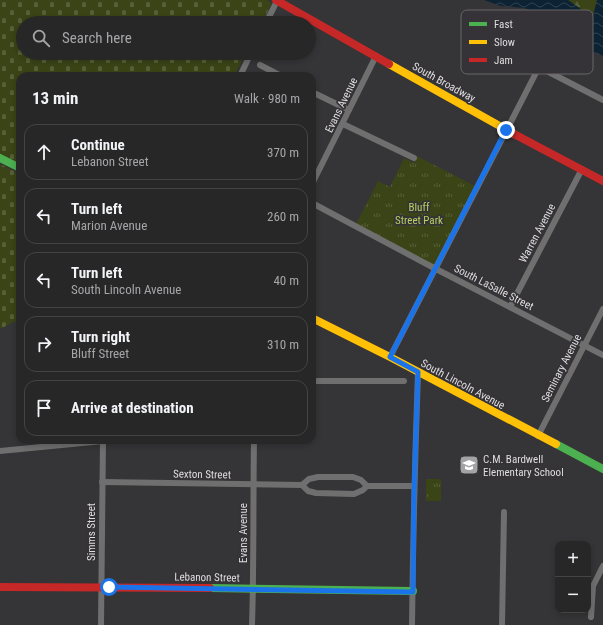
<!DOCTYPE html>
<meta charset="utf-8">
<style>
body{margin:0;font-family:"Roboto Condensed",sans-serif;background:#343334;color:#f1f3f6}
.controls{position:absolute;right:12px;bottom:12px;display:grid;overflow:hidden;border-radius:8px;box-shadow:0 2px 6px #0003}
.controls button{width:36px;height:36px;display:grid;place-items:center;padding:0;border:0;border-bottom:1px solid #444445;background:#282728;color:#f1f3f6;font:20px sans-serif}
.stop{position:absolute;width:12px;height:12px;margin:-9px;border:3px solid #1a73e8;border-radius:50%;background:#fff}
.stop.end{background:#1a73e8;border-color:#fff;box-shadow:0 1px 4px #0008}
.list{margin:0;padding:0;list-style:none}
h2{display:flex;justify-content:space-between;align-items:center;height:52px;margin:0;padding:0 16px;font-size:17px}
h2 small{font-size:13px;font-weight:400;color:#a5a5a8}
.list li{display:grid;grid-template-columns:26px 1fr auto;gap:12px;align-items:center;box-sizing:border-box;height:56px;margin:0 8px 8px;padding:0 8px;border:1px solid #444445;border-radius:12px}
.list b{display:block;font-size:15px;white-space:nowrap}
.list p{margin:0;font-size:13px;white-space:nowrap;color:#a5a5a8}
.list em{font-size:13px;font-style:normal;color:#a5a5a8}
.icon{flex:none;width:22px;height:22px;fill:none;stroke:currentColor;stroke-width:2;stroke-linecap:round;stroke-linejoin:round}
.map{position:relative;flex:none;width:603px;height:625px;overflow:hidden}
.search{position:absolute;background:#282728;box-shadow:0 2px 6px #0003;left:16px;top:16px;width:300px;height:44px;display:flex;align-items:center;gap:10px;box-sizing:border-box;padding:0 14px;border-radius:22px;color:#a5a5a8;font-size:15px}
.panel{position:absolute;background:#282728;box-shadow:0 2px 6px #0003;left:16px;top:72px;width:300px;height:372px;border-radius:12px}
.map>svg:first-child{display:block}
.forest{fill:url(#forest-firs)}
.cemetery{fill:url(#cemetery-stones)}
.park{fill:url(#park-tufts)}
.water{fill:url(#water-waves)}
.lines{fill:none;stroke-linecap:round;stroke-linejoin:round}
.street{stroke:#706f6f;stroke-width:6}
.fast{stroke:#4caf50;stroke-width:8}
.slow{stroke:#ffc107;stroke-width:8}
.jam{stroke:#c62828;stroke-width:8}
.route{stroke:#1a73e8;stroke-width:5}
.labels{text-anchor:middle;stroke-width:3.5;stroke-linejoin:round;paint-order:stroke}
.street-label{font-size:11px;fill:#dedddf;stroke:#353337}
.park-label{font-size:11px;fill:#b6d261;stroke:#353337}
.poi-label{font-size:11px;fill:#dedddf;stroke:#353337;text-anchor:start}
.key{fill:#353337;stroke:#686669;stroke-width:1}
.key-label{font-size:11px;fill:#dedddf}
</style>
<div class="map">
<svg width="603" height="625" viewBox="0 0 603 625">
<defs>
<pattern id="forest-firs" width="22" height="20" patternUnits="userSpaceOnUse"><rect width="22" height="20" fill="#3a4416"/><path d="M5 1l3.5 6h-7zM16 11l3.5 6h-7z" fill="#565f37"/></pattern>
<pattern id="cemetery-stones" width="16" height="16" patternUnits="userSpaceOnUse"><rect width="16" height="16" fill="#3a4416"/><path d="M2 7V4a2 2 0 0 1 4 0v3zM10 15v-3a2 2 0 0 1 4 0v3z" fill="#565f37"/></pattern>
<pattern id="park-tufts" width="24" height="20" patternUnits="userSpaceOnUse"><rect width="24" height="20" fill="#3a4416"/><path d="M3 7l-1-3M5 7V3M7 7l1-3M15 17l-1-3M17 17v-4M19 17l1-3" fill="none" stroke="#565f37"/></pattern>
<pattern id="water-waves" width="16" height="10" patternUnits="userSpaceOnUse"><rect width="16" height="10" fill="#0d2333"/><path d="M0 5q4-4 8 0t8 0" fill="none" stroke="#304250"/></pattern>
</defs>
<rect width="100%" height="100%" fill="#353436"/>
<path class="forest" d="M568,0h29l-4,16 -2,2h-2l-7,-8z"/>
<g class="cemetery">
<path d="M0,0h266l6,3 -10,20h-239v30h223l-12,23h-214v89l-20,-10z"/>
<path d="M0,164l20,10v145l-20,10z"/>
</g>
<g class="park">
<path d="M417,156l60,31 -41,82 -81,-43 23,-45 12,6 14,-29 10,5z"/>
<rect x="426" y="479" width="15" height="22"/>
</g>
<path class="water" d="M484,0h84l14,10 6,8h2l3,-2 4,-16h6v56l-29,-12 -20,-19 -18,-13 -12,-4 -23,-2z"/>
<g class="lines">
<g class="street">
<path d="M266,23l11,-22"/>
<path d="M260,65l21,11"/>
<path d="M240,76l11,-23"/>
<path d="M312,92l37,18"/>
<path d="M343,124l71,34"/>
<path d="M312,184l64,-128"/>
<path d="M312,203l124,66 167,86"/>
<path d="M510,307l72,-138"/>
<path d="M390,357l149,-290 64,33"/>
<path d="M312,381h92"/>
<path d="M538,436l65,-127"/>
<path d="M0,451l103,-10"/>
<path d="M102,482l200,3 7,-6 9,-2h35l8,3 6,6h47"/>
<path d="M302,485l6,6 8,2 38,1 9,-4 4,-4"/>
<path d="M591,617l2,-31 10,-20"/>
<path d="M101,625l2,-185"/>
<path d="M252,625c2,-62 1,-123 2,-185"/>
<path d="M412,625c1,-84 3,-168 6,-253"/>
<path d="M502,625l2,-113"/>
</g>
<g class="fast">
<path d="M0,158l20,10"/>
<path d="M556,444l47,25"/>
<path d="M210,588l203,3"/>
</g>
<g class="slow">
<path d="M389,64l125,70"/>
<path d="M312,318l78,39 166,87"/>
</g>
<g class="jam">
<path d="M276,0l113,64"/>
<path d="M514,134l89,47"/>
<path d="M0,587l210,1"/>
</g>
</g>
<g class="lines">
<path class="route" d="M109,587l304,5 1,-99 4,-121 -28,-15 116,-227"/>
</g>
<defs>
<symbol id="school-square" viewBox="-11 -11 22 22"><rect x="-9" y="-9" width="18" height="18" rx="4" fill="#a3a2a4" stroke="#353337"/><path d="M0-5L7-2L0 1L-7-2ZM-4 1L0 2.5L4 1V4Q0 6-4 4Z" fill="#fff"/></symbol>
</defs>
<g fill-rule="evenodd">
<use href="#school-square" x="458" y="454" width="22" height="22"/>
</g>
<g class="labels">
<g class="street-label">
<text transform="translate(444 82) rotate(29)" y="4">South Broadway</text>
<text transform="translate(341 105) rotate(-64)" y="4">Evans Avenue</text>
<text transform="translate(537 233) rotate(-62)" y="4">Warren Avenue</text>
<text transform="translate(494 287) rotate(27)" y="4">South LaSalle Street</text>
<text transform="translate(561 368) rotate(-63)" y="4">Seminary Avenue</text>
<text transform="translate(463 384) rotate(28)" y="4">South Lincoln Avenue</text>
<text transform="translate(202 474) rotate(1)" y="4">Sexton Street</text>
<text transform="translate(91 532) rotate(-90)" y="4">Simms Street</text>
<text transform="translate(243 533) rotate(-90)" y="4">Evans Avenue</text>
<text transform="translate(207 577) rotate(1)" y="4">Lebanon Street</text>
</g>
<g class="park-label">
<text x="419" y="211">Bluff<tspan x="419" dy="13">Street Park</tspan></text>
</g>
<g class="poi-label">
<text x="483" y="463">C.M. Bardwell<tspan x="483" dy="13">Elementary School</tspan></text>
</g>
</g>
<rect x="461" y="10" width="132" height="64" rx="6" class="key"/>
<rect x="469" y="22" width="18" height="4" fill="#4caf50"/>
<rect x="469" y="40" width="18" height="4" fill="#ffc107"/>
<rect x="469" y="58" width="18" height="4" fill="#c62828"/>
<g class="key-label">
<text x="494" y="28">Fast</text>
<text x="494" y="46">Slow</text>
<text x="494" y="64">Jam</text>
</g>
</svg>
<div class="controls">
<button>+</button>
<button>−</button>
</div>
<div class="stop" style="left:109px;top:587px"></div>
<div class="stop end" style="left:506px;top:130px"></div>
<div class="search"><svg class="icon" aria-label="search" viewBox="0 0 24 24"><circle cx="10" cy="10" r="6"/><path d="M15 15l6 6"/></svg>Search here</div>
<section class="panel">
<h2>13 min<small>Walk · 980 m</small></h2>
<ul class="list">
<li><svg class="icon" aria-label="ahead" viewBox="0 0 24 24"><path d="M12 20V5M6 11l6-6 6 6"/></svg><div><b>Continue</b><p>Lebanon Street</p></div><em>370 m</em></li>
<li><svg class="icon" aria-label="left" viewBox="0 0 24 24"><path d="M17 20v-9H6M10 6l-5 5 5 5"/></svg><div><b>Turn left</b><p>Marion Avenue</p></div><em>260 m</em></li>
<li><svg class="icon" aria-label="left" viewBox="0 0 24 24"><path d="M17 20v-9H6M10 6l-5 5 5 5"/></svg><div><b>Turn left</b><p>South Lincoln Avenue</p></div><em>40 m</em></li>
<li><svg class="icon" aria-label="right" viewBox="0 0 24 24"><path d="M7 20v-9h11M14 6l5 5-5 5"/></svg><div><b>Turn right</b><p>Bluff Street</p></div><em>310 m</em></li>
<li><svg class="icon" aria-label="arrive" viewBox="0 0 24 24"><path d="M6 21V4h12l-3 4 3 4H6"/></svg><div><b>Arrive at destination</b></div></li>
</ul>
</section>
</div>
